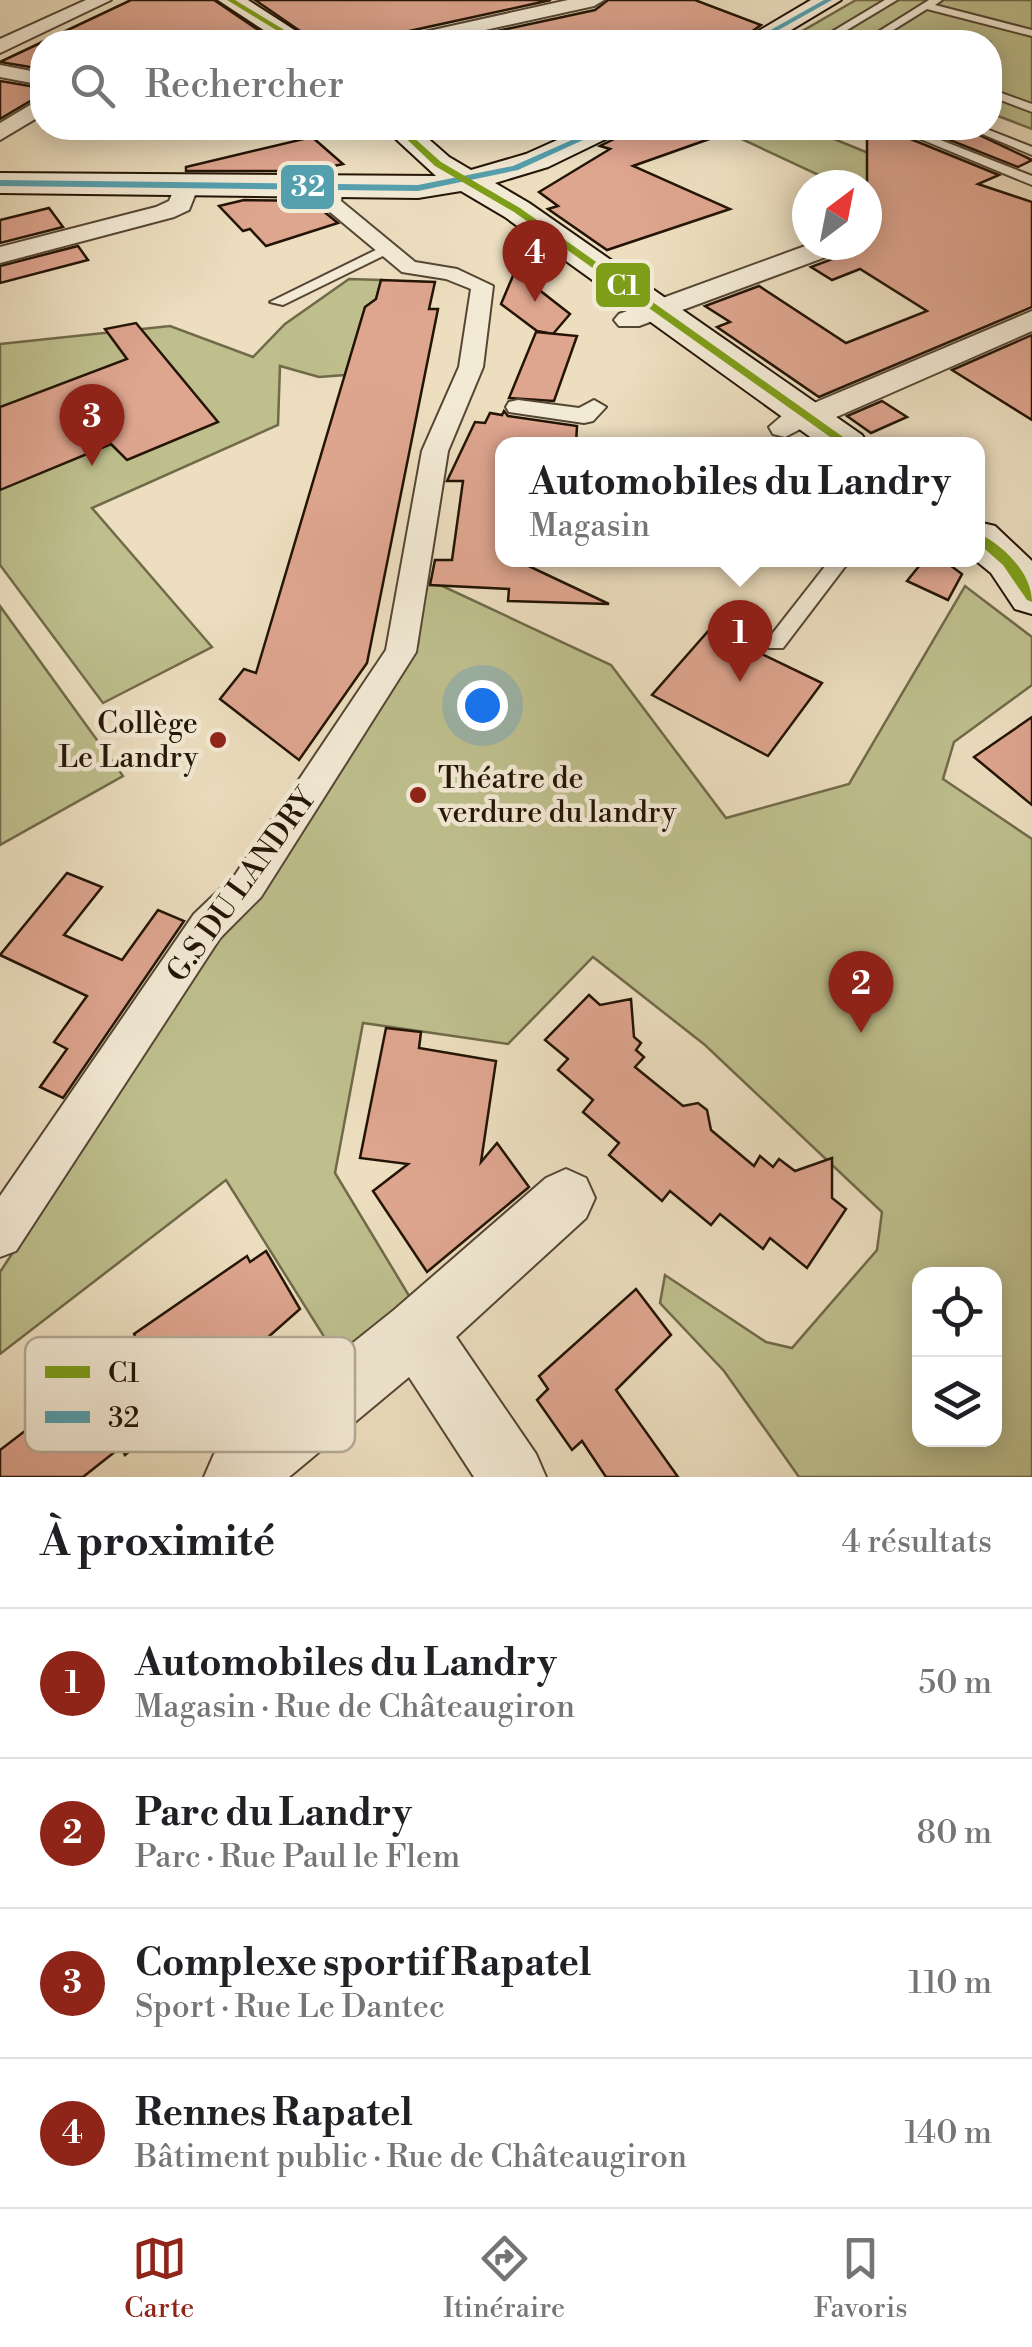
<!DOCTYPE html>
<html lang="fr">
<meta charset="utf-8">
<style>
body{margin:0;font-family:"Libre Bodoni",serif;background:#f6f6f6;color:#202124}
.controls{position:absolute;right:30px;bottom:30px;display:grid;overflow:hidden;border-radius:20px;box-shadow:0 5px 25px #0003}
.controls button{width:90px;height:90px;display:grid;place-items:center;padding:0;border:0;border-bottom:2px solid #e0e0e0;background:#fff;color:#202124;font:50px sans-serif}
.compass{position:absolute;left:792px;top:170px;width:90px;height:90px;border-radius:50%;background:#fff;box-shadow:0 5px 25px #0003;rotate:32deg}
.you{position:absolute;left:482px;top:705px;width:35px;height:35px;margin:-25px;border:8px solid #fff;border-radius:50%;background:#1a73e8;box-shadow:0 0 0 15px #1a73e833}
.badge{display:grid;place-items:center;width:65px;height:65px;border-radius:50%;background:#8f2418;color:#fff;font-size:32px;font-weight:700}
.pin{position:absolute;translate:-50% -82px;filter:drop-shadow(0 2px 5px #0008)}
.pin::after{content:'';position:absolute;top:52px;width:35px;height:30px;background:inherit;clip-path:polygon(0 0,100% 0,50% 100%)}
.popup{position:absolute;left:495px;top:437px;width:490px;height:130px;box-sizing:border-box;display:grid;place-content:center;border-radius:20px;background:#fff;filter:drop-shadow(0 2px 8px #0005);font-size:32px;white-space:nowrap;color:#757577}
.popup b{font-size:38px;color:#202124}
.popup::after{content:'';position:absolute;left:50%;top:100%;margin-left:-20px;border:20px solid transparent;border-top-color:#fff}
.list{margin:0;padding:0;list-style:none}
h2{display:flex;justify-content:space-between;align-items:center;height:130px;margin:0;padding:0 40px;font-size:42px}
h2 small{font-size:32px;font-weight:400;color:#757577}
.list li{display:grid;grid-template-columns:65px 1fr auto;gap:30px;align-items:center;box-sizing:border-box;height:150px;padding:0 40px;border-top:2px solid #e0e0e0}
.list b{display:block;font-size:38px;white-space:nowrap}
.list p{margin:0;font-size:32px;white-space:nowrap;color:#757577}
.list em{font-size:32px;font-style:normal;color:#757577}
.icon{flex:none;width:55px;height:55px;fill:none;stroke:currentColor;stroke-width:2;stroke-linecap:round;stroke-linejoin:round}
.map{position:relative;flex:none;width:1032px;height:1477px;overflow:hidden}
.search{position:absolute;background:#fff;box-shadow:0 5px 25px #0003;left:30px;right:30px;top:30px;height:110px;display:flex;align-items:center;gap:25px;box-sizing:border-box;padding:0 35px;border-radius:40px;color:#757577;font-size:38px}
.sheet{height:730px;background:#fff}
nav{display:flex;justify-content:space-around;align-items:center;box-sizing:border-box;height:140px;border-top:2px solid #e0e0e0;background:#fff;font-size:28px;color:#757577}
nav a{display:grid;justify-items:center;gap:5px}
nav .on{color:#8f2418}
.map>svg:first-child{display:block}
.green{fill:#bebf8d;stroke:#706a49;stroke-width:2.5;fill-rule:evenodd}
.building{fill:#dea58f;stroke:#231405;stroke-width:2.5}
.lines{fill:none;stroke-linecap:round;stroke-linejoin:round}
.service-casing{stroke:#554634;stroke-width:4}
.pedestrian-casing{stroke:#554634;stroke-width:4}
.minor-casing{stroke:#554634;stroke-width:4}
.secondary-casing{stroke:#231405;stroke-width:4}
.service{fill:#f3ead5;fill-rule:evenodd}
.pedestrian{fill:#f3ead5;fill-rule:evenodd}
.minor{fill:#f3ead5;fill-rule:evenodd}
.secondary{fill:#f3ead5;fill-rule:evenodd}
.bus-1-casing{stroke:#f3ead5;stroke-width:7}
.bus-2-casing{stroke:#f3ead5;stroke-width:7}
.bus-1{fill:#55a0af;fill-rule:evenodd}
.bus-2{fill:#7e9e19;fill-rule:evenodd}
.poi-dot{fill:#8f2418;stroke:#f3ead5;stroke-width:4}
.labels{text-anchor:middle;stroke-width:9;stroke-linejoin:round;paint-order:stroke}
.poi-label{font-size:30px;fill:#231405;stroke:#f3ead5;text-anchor:end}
.street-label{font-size:30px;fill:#231405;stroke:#f3ead5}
.key{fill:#f3ead5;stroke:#b5aa97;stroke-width:2.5}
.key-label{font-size:28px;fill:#231405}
.line-badge{stroke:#f3ead5;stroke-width:4}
.badge-label{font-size:28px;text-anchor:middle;font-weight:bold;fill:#fff}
</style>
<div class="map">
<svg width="1032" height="1477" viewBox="0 0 1032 1477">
<rect width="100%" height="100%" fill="#ecdebf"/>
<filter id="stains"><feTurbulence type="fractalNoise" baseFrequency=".002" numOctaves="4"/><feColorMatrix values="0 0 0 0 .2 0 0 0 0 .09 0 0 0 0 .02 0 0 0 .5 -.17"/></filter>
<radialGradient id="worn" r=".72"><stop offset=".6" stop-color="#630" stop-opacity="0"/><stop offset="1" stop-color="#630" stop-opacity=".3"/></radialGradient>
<g class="green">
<path d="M856,0h176v129l-42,-16v-71h-183l-15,-5z"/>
<path d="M718,128h69l47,11 106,43 -100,3z"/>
<path d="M349,279l32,1 -7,27 -9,1 -20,67 -26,2 -39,-11 -2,59 -186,83 120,139 -109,56 -103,-138v-221l170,-18 83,31 32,-33z"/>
<path d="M423,577l188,88 115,153 123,-34 116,-198 67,51v48l-78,57 -11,37 89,60v638h-233l-75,-106 -64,-68 5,-28 101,67 26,6 85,-98 5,-38 -177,-167 -112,-88 -85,87 -145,-21 -28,150 76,126 -73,60 -112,-179 -226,174v-82l212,-321 179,-260 27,-47zM920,1274h74v166h-74z"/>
<path d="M0,606l123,170 -123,69z"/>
</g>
<g class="building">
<path d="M131,0h83l62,42h-234v27l-42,-7z"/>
<path d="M255,0h296l-146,32 -12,10h-77z"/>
<path d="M608,0h87l66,25 -24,17h-291l149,-32z"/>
<path d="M0,81l42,7v6l-42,25z"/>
<path d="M624,128h105v4l-96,34 97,43 -123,41 -59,-41 10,-3 -19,-14 71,-43 -10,-3 18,-9z"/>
<path d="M867,128l29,5 103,42 -21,9 54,18v105l-213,90 -102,-70 13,-5 -25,-16 54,-20 87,57 81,-32 -67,-42 -28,11 -21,-13 32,-12 7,-10h17z"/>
<path d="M946,128h19l67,32 -14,7 -86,-34z"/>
<path d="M312,137l31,27 -32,7h-125v-4z"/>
<path d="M244,200l76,1 2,9 16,13 -72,23 -16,-17 -7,2 -24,-25z"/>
<path d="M49,208l14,19 -63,16v-23z"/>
<path d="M78,246l10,14 -88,23v-17z"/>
<path d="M515,271l55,43 -17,20 -16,-3 -36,-27z"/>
<path d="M381,280l54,2 -6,27h9l-71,354 -68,97 -79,-61 24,-30 12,4 109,-366 11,-8z"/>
<path d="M136,323l82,99 -91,38 -16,-16 -111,46v-83l127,-48 -22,-30z"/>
<path d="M536,332l41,4 -23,65 -45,-3z"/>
<path d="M1032,335v85l-80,-50z"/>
<path d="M882,401l25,16 -36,16 -24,-17z"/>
<path d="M504,411l4,5 69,10 -1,18h-74v116h14l93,44 -101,-3 1,-12 -79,-4 5,-25h17l11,-79h-16l28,-59 10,1 5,-10 12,2z"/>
<path d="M924,560h19l19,14 -14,26 -41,-19z"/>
<path d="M710,629l112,54 -54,73 -116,-61z"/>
<path d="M1032,717v88l-58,-48z"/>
<path d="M67,873l35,14 -38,48 58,25 36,-50 26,11 -121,177 -23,-11 27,-38 -13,-7 33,-46 -87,-41z"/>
<path d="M589,995l11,10 31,-6 3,38 7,6 -5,7 8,7 -9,10 48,39 15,-3 9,7 4,20 43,36 6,-10 13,11 6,-8 16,12 37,-13v40l14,11 -39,59 -37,-30 -7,11 -43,-35 -9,11 -41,-34 -8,10 -53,-46 10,-12 -36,-31 10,-12 -35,-30 10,-11 -23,-19z"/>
<path d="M386,1028l35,4 -2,16 77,13 -15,101 16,-19 32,44 -102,85 -54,-81 35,-27 -48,-6z"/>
<path d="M266,1251l34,58 -34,30 9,13 -27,23 -16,-27 -67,51 9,16 -49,40 -4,-8 -38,30h-83v-27l139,-106 -5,-10 113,-78 3,6z"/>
<path d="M636,1289l35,46 -55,55 62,87h-72l-24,-36 -10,9 -35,-50 11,-11 -9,-13z"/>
</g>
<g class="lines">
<defs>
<g id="service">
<path d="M885,0h12l-70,42h-12z"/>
<path d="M929,0h13l-7,5 97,25v6l-105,-27 -53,33h-12z"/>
<path d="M990,89l42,15v8l-42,-16z"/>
<path d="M894,128h16l122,48v9z"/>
<path d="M968,128h16l48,19v8z"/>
<path d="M386,245l5,1v6l-108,53 -13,-3z"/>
<path d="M830,560h20l-67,88h-14l-3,-5 3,-5z"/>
</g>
<g id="pedestrian">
<path d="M333,181l10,6 -2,14 74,61 42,7 36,17 -10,81 -35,84 -32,201 -155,245 -41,41 -204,313 -16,6v-61l194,-282 41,-39 151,-225 36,-199 37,-84 12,-78 -25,-10 -44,-7 -78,-65 -1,-20z"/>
<path d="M518,400l61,8 15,-8 12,7 -13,14 -9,2 -75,-11 -3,-5 3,-5z"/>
</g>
<g id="minor">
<path d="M86,0h25l-111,53v-14z"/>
<path d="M568,0h36l-10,6 -163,36h-35l10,-6z"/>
<path d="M0,65l42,8v12l-42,-8z"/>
<path d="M42,98v17l-42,25v-17z"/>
<path d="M187,178l12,7 -10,25 -15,7 -174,46v-16l156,-40 13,-6 9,-21z"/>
<path d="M808,245h38l-4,6 -203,75h-20l-5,-6 5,-6z"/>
<path d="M1032,311v20l-198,87 -22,5 -27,14 -12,-3 -4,-7 22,-19 23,-5z"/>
<path d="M566,1169l20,9 9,20 -9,20 -130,119 80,117 10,23h-72l-65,-100 -120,100h-85l10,-23 180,-144 152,-132z"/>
</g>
<g id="secondary">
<path d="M218,0h30l65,42h-31z"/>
<path d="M811,0h30l-70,42h-31z"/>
<path d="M384,128h32l33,29 22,13 55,-16 58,-26h36l-4,6 -68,33 -53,16 34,20 333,232 6,9h-48l-315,-227 -44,-26 -43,7 -418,-5v-20l436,3z"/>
<path d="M978,522l17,4 37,35v53l-17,-5 -24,-36 -16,-13z"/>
</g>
</defs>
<use href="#service" class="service-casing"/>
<use href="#pedestrian" class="pedestrian-casing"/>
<use href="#minor" class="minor-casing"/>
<use href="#secondary" class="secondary-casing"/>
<use href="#service" class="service"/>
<use href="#pedestrian" class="pedestrian"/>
<use href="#minor" class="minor"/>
<use href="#secondary" class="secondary"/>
<defs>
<g id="bus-1">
<path d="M824,0h8l-75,42h-8z"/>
<path d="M599,128h10l-91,42 -100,21 -418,-5v-6l418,5 95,-19z"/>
</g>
<g id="bus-2">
<path d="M227,0h8l69,42h-8z"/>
<path d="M395,128h8l38,34 79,46 333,236h-13l-326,-232 -79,-46z"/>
<path d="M978,533c25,12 54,40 54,69l-5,-2 -24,-35 -25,-22z"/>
</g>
</defs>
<use href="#bus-1" class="bus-1-casing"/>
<use href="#bus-2" class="bus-2-casing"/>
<use href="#bus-1" class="bus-1"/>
<use href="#bus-2" class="bus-2"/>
</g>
<g class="poi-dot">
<circle cx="218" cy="740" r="10"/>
<circle cx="418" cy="795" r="10"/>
</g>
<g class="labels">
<g class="poi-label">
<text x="198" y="733">Collège<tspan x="198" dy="34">Le Landry</tspan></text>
<text x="438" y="788" text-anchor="start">Théatre de<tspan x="438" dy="34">verdure du landry</tspan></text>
</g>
<g class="street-label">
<text transform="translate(241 885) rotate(-54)" y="10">G.S DU LANDRY</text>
</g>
</g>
<rect x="25" y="1337" width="330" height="115" rx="15" class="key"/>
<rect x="45" y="1366" width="45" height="12" fill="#7e9e19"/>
<rect x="45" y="1411" width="45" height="12" fill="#55a0af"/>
<g class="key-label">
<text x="108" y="1382">C1</text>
<text x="108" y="1427">32</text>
</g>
<g class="line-badge">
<rect x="279" y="163" width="57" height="48" rx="10" fill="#55a0af"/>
<rect x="594" y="261" width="58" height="48" rx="10" fill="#7e9e19"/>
</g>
<g class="badge-label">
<text x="308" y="196">32</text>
<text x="623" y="295">C1</text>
</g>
<rect width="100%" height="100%" filter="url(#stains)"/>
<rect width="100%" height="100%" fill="url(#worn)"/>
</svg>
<div class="controls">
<button><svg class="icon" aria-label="locate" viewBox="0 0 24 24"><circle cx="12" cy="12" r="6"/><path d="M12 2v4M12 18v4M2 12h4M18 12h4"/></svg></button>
<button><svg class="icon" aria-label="layers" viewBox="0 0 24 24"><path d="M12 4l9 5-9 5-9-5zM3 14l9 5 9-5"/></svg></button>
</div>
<svg class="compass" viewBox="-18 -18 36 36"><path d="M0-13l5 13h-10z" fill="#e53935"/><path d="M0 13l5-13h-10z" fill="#757577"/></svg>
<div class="you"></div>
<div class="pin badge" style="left:740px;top:682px">1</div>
<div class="popup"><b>Automobiles du Landry</b>Magasin</div>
<div class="pin badge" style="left:861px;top:1033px">2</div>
<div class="pin badge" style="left:92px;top:466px">3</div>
<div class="pin badge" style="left:535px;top:302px">4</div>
<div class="search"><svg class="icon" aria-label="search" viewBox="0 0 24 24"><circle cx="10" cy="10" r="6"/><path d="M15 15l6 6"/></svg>Rechercher</div>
</div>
<section class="sheet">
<h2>À proximité<small>4 résultats</small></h2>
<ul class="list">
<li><span class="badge">1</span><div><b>Automobiles du Landry</b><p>Magasin · Rue de Châteaugiron</p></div><em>50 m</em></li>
<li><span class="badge">2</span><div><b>Parc du Landry</b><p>Parc · Rue Paul le Flem</p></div><em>80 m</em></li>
<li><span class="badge">3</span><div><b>Complexe sportif Rapatel</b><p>Sport · Rue Le Dantec</p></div><em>110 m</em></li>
<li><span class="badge">4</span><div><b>Rennes Rapatel</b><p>Bâtiment public · Rue de Châteaugiron</p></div><em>140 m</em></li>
</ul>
</section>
<nav>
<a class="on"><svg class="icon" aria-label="map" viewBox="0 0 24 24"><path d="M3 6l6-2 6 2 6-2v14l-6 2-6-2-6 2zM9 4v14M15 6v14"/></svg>Carte</a>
<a><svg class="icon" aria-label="directions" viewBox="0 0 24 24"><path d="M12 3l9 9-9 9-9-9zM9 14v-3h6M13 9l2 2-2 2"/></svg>Itinéraire</a>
<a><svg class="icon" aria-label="saved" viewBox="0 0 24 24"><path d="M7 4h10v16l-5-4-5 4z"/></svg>Favoris</a>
</nav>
